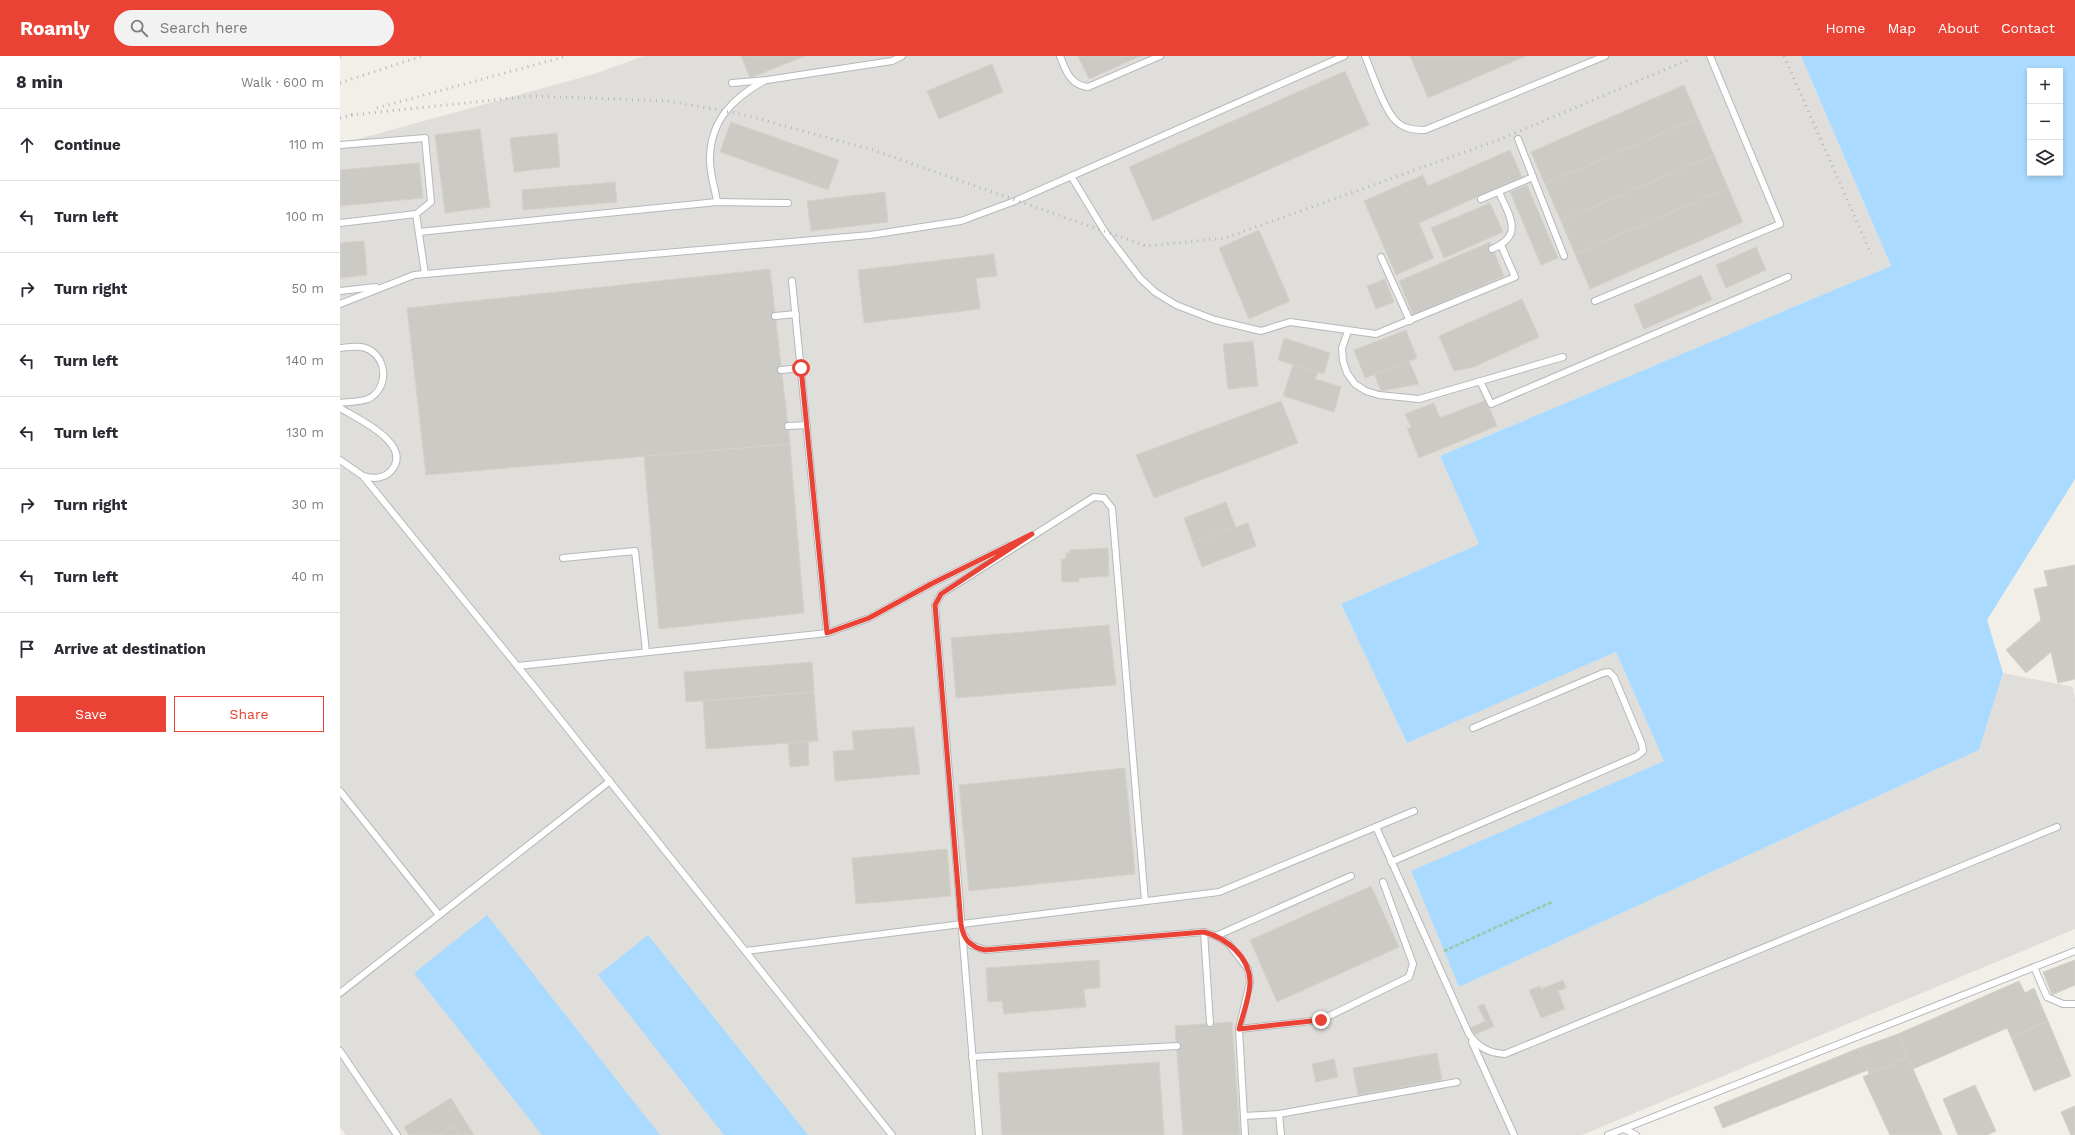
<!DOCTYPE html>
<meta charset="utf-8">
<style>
body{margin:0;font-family:"Work Sans",sans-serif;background:#f2f2f3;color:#2b2b33}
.controls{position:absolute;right:12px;top:12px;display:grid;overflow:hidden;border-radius:0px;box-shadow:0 2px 6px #0003}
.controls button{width:36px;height:36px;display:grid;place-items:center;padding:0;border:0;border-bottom:1px solid #e1e1e2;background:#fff;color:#2b2b33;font:20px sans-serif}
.stop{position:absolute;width:12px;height:12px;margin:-9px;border:3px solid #ea4335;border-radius:50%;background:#fff}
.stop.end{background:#ea4335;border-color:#fff;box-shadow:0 1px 4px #0008}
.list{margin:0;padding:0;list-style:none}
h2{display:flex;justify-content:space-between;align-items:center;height:52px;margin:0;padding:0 16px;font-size:17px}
h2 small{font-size:13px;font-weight:400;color:#7c7c81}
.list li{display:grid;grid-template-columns:26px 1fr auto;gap:12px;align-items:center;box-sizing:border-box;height:72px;padding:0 16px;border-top:1px solid #e1e1e2}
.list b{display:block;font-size:15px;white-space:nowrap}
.list em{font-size:13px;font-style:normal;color:#7c7c81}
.actions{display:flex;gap:8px;padding:12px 16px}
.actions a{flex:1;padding:9px 0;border:1px solid #ea4335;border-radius:0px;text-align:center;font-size:14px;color:#ea4335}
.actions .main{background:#ea4335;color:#fff}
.icon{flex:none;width:22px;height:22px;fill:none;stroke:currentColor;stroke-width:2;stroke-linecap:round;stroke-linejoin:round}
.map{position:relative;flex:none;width:1735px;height:1079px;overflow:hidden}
header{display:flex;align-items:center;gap:24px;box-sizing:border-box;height:56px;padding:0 20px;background:#ea4335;color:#fff}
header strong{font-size:19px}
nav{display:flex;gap:22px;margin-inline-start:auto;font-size:14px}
.search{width:280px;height:36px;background:#f2f2f3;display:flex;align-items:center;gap:10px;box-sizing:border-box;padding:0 14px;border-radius:22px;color:#7c7c81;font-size:15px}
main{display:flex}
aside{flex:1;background:#fff}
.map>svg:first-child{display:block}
.industrial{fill:#e0deda}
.water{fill:#aadaff;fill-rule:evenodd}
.building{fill:#cccac5;stroke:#d6d1c6}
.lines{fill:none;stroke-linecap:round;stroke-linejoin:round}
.lane-casing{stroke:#b5b8bc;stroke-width:8}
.path{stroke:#9cc7a9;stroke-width:2.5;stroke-dasharray:4 2;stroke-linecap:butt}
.lane{stroke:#fff;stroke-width:6}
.rail{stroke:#b6b7b8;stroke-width:3;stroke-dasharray:1 5;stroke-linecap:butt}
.route{stroke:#ea4335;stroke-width:5}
</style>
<header>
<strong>Roamly</strong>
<div class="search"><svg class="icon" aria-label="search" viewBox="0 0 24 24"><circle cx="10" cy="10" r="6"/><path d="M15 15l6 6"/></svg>Search here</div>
<nav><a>Home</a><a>Map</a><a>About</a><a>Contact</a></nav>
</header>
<main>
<aside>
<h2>8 min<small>Walk · 600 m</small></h2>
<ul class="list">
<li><svg class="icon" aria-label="ahead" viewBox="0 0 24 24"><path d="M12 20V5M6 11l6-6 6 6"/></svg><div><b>Continue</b></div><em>110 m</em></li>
<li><svg class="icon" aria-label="left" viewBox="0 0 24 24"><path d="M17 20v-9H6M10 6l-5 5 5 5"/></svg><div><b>Turn left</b></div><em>100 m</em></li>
<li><svg class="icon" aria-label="right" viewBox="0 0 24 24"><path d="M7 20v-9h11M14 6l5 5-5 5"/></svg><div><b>Turn right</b></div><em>50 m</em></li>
<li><svg class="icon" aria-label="left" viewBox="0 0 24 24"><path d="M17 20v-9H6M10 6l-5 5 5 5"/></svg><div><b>Turn left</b></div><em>140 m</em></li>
<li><svg class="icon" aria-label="left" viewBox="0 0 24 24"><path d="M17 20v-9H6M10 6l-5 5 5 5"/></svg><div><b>Turn left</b></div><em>130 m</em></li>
<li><svg class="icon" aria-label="right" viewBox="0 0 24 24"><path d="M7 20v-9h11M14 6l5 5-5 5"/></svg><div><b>Turn right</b></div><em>30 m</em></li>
<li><svg class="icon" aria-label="left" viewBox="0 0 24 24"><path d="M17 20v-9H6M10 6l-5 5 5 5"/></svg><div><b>Turn left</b></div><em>40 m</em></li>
<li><svg class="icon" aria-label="arrive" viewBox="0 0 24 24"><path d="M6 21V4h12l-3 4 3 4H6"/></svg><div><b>Arrive at destination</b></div></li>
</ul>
<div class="actions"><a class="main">Save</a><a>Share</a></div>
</aside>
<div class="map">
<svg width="1735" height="1079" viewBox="0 0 1735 1079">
<rect width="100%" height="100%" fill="#f1efe8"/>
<path class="industrial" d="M304,0h1157l90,210 -451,190 39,88 -138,60 66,139 209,-91 48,109 -253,110 48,116 520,-237 24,-77 70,14 2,12v230l-493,206h-1236l-6,-8v-983l254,-70z"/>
<g class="water">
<path d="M1461,0h274v423l-88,141 16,53 -24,77 -520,237 -48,-116 253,-110 -48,-109 -209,91 -66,-139 138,-60 -39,-88 451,-190zM1690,15h30v102h-30z"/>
<path d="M147,859l173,220h-118l-128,-162z"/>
<path d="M308,879l160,200h-84l-126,-160z"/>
</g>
<g class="building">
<path d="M401,0h64l-55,22z"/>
<path d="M738,0h63l-52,23z"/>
<path d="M1070,0h116l-98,42z"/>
<path d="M652,8l11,28 -64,27 -12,-28z"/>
<path d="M1005,15l24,54 -216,96 -24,-54z"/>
<path d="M1344,29l14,33 -153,66 -14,-32z"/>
<path d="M1358,62l16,37 -153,66 -16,-37z"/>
<path d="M391,66l108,38 -11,30 -108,-38z"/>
<path d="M140,73l10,78 -45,6 -10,-78z"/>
<path d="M217,77l3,34 -46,5 -4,-34z"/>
<path d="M1170,94l12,27 -103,46 15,35 -38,17 -32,-74 59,-26 5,11z"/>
<path d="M1374,99l14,33 -153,66 -14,-33z"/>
<path d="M79,107l4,35 -83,8v-36z"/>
<path d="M275,126l2,20 -94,8 -1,-20z"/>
<path d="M1187,129l31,73 -17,7 -31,-73z"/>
<path d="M1388,132l15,34 -153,67 -15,-35z"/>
<path d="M545,136l3,30 -77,9 -4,-30z"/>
<path d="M1150,147l13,29 -59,26 -13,-30z"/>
<path d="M919,174l31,71 -41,18 -30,-71z"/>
<path d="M24,185l3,34 -27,3v-35z"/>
<path d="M1150,186l14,34 -91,39 -14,-34z"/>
<path d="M1416,191l10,23 -40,18 -10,-23z"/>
<path d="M654,198l3,22 -21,2 4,31 -116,14 -6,-53z"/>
<path d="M430,213l20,175 -364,31 -19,-167z"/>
<path d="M1361,219l11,25 -68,29 -10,-24z"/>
<path d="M1045,223l9,23 -18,7 -9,-23z"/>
<path d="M1182,243l17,38 -65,30 -20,4 -15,-35z"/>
<path d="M1066,274l11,28 -52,20 -11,-28z"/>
<path d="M944,282l46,15 -6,21 -46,-14z"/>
<path d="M913,285l5,45 -30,3 -5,-45z"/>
<path d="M1069,305l10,23 -38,7 -7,-17z"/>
<path d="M953,309l25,7 -3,7 26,8 -7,25 -51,-16z"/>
<path d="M1146,344l11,26 -78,32 -12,-30 4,-1 -6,-13 29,-11 6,15z"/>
<path d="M941,345l17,42 -144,55 -18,-43z"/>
<path d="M450,388l14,169 -145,16 -15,-173z"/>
<path d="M886,446l10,26 -43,15 -9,-25z"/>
<path d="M908,467l8,23 -54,21 -9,-24z"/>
<path d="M768,492l1,28 -30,2v4h-17l-1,-23h5v-6h4v-3z"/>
<path d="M1735,509v114l-17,4 -7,-31 -25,21 -20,-23 35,-30 -7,-31 14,-3 -4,-15z"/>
<path d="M769,569l7,60 -160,13 -5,-60z"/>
<path d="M472,606l2,30 -128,10 -2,-30z"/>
<path d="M474,636l4,49 -112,8 -3,-48z"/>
<path d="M574,671l6,47 -85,7 -2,-30 21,-1 -2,-19z"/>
<path d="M468,685l1,24 -19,2 -2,-24z"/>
<path d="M785,712l10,106 -166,17 -10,-106z"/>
<path d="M607,793l4,47 -95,8 -4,-46z"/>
<path d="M1031,830l28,61 -122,55 -27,-62z"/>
<path d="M759,904l1,28 -16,1 2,18 -82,7 -2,-13 -14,1 -2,-34z"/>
<path d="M1735,904v25l-23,10 -9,-23z"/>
<path d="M1223,924l3,8 -8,3 7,18 -24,9 -12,-28 11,-4 1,3z"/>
<path d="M1679,925l6,12 9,-5 14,33 -37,16 -4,-9 -94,41 -15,-35z"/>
<path d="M1144,948l10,22 -20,9 -4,-7 15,-7 -7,-15z"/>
<path d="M1708,965l23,55 -37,15 -23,-54z"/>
<path d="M892,966l8,113h-57l-8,-109z"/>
<path d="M1558,978l10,23 -39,17 -10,-26z"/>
<path d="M1519,992l9,22 -145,58 -9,-21z"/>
<path d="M1097,997l5,27 -84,15 -5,-27z"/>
<path d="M1568,1001l5,12 29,66h-52l-27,-58z"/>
<path d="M994,1003l4,18 -22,5 -4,-18z"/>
<path d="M819,1006l5,73h-162l-4,-62z"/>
<path d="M1635,1029l21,46 -9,4h-29l-15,-36z"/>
<path d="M111,1042l23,37h-15l-6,-9 -14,9h-30l-5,-8z"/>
<path d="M1735,1050v29h-4l-10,-23z"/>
<path d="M113,1070l6,9h-20z"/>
</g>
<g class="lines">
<defs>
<g id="lane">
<path d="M720,0c6,15 10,29 28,31l72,-31"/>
<path d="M1025,0c7,16 19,54 31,65 8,8 18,9 29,9l180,-74"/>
<path d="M392,27l35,-3 125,-19 10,-5"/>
<path d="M1178,83l46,117"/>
<path d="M0,89l85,-7 6,64 -15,12 9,60"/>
<path d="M731,120l34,56 35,46 15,14 21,13 39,15 46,11 29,-9 86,12 139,-57 -14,-32"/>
<path d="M1141,143l52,-22"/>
<path d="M377,146c-2,-14 -8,-31 -7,-45 1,-37 23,-59 54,-76"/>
<path d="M0,167l76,-9"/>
<path d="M79,176l298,-30 71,1"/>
<path d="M1152,193c33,-14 17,-33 7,-57"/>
<path d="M1041,201l29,64"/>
<path d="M452,225l35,352"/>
<path d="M0,235l36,-4"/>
<path d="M1255,245l185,-77 -70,-168"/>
<path d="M0,248l74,-29 456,-40 91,-14 54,-20 329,-145"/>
<path d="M435,260l21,-2"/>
<path d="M1008,275l-6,17 1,13 4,12 8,11 11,7 13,4 40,4 144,-42"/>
<path d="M0,292c10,-1 21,-3 30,2 19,12 17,40 -2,49 -8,3 -19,3 -28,4"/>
<path d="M441,314l20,-2"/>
<path d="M1140,325l11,23 297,-127"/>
<path d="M0,352c18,11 76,37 50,64 -8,7 -17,7 -26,4"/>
<path d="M448,370l19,-1"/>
<path d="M0,404l23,16 173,213 356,446"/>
<path d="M223,502l72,-7 11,101"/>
<path d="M178,610l309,-33 42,-15 62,-34 77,-38"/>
<path d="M0,735l99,124"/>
<path d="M1036,771l93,207c10,14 20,19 36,20l552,-227"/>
<path d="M1051,806l246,-106 6,-5 -1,-7 -28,-67 -5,-5 -6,1 -130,55"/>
<path d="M864,876l6,91"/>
<path d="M623,878l8,11 14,5 219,-18 12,4 12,7 20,26 2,13 -11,47 6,106"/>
<path d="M876,880l135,-60"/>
<path d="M406,895l473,-59 195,-81"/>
<path d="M1694,911l13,30 16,7h12"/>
<path d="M0,937l270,-212"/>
<path d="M899,973l82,-9 88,-43 4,-13 -30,-82"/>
<path d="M1132,986l42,93"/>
<path d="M0,995l57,84"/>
<path d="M632,1001l205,-11"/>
<path d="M939,1058l2,21"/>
<path d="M904,1060l35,-2 178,-32"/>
<path d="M1284,1073l12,6"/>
<path d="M639,1079l-44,-530 6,-11 153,-97 10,1 8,10 33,393"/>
<path d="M1268,1079l467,-184"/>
</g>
</defs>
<use href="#lane" class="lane-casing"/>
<path class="path" d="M1104,895l108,-49"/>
<use href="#lane" class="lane"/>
<g class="rail">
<path d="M1444,0l87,198"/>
<path d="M0,1l2,-1"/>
<path d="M0,27l82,-27"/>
<path d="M37,52l190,-52"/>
<path d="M11,59l180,-19 137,5 73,13 132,36 273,96 79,-8 271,-97 192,-81"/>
<path d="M0,62l15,-4"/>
</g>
</g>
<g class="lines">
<path class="route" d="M461,312l26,265 42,-15 62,-34 101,-50 -91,60 -6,11 26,319c2,15 9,23 24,26l219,-18c22,6 45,24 46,49 0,15 -7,33 -11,48l82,-9"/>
</g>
</svg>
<div class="controls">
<button>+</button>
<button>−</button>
<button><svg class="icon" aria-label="layers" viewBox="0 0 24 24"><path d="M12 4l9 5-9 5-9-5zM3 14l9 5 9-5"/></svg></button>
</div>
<div class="stop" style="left:461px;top:312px"></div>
<div class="stop end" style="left:981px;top:964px"></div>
</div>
</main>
